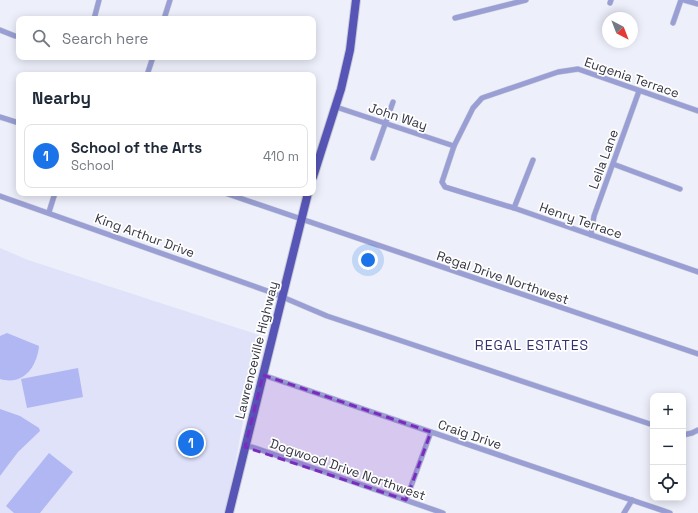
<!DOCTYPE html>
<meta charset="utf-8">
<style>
body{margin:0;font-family:"Space Grotesk",sans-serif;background:#f2f2f3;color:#1f2937}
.controls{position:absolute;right:12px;bottom:12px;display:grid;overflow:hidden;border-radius:8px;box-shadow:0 2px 10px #0003}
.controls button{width:36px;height:36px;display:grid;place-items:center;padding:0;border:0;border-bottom:1px solid #e0e1e3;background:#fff;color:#1f2937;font:20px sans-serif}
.compass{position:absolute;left:602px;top:12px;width:36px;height:36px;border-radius:50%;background:#fff;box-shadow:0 2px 10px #0003;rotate:138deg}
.you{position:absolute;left:368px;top:260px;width:14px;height:14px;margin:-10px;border:3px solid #fff;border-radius:50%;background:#1a73e8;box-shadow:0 0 0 6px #1a73e833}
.badge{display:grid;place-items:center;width:26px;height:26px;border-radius:50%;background:#1a73e8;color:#fff;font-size:13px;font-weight:700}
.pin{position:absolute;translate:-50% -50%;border:2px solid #fff;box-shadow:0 1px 4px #0006}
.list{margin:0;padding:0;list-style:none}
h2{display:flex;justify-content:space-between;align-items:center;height:52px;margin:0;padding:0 16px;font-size:17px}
h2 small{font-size:13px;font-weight:400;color:#747a83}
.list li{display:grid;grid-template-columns:26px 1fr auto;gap:12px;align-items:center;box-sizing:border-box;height:64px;margin:0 8px 8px;padding:0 8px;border:1px solid #e0e1e3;border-radius:8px}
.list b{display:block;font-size:15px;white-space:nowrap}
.list p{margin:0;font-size:13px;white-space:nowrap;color:#747a83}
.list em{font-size:13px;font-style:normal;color:#747a83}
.icon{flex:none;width:22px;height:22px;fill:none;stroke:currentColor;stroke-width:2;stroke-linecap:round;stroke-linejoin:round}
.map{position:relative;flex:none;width:698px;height:513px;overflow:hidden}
.search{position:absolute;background:#fff;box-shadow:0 2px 10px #0003;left:16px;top:16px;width:300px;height:44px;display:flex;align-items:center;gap:10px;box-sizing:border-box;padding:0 14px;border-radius:8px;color:#747a83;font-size:15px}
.panel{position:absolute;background:#fff;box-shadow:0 2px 10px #0003;left:16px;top:72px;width:300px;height:124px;border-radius:8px}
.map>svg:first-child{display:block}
.built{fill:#dfe2f9}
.green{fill:#b1b7f2}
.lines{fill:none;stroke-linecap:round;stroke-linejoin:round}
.street-casing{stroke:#c8cad6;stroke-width:6}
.primary-casing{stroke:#c8cad6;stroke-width:10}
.street{stroke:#999fd4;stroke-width:5}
.primary{stroke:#5756b6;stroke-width:8}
.marked{fill:#7b2cbf;fill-opacity:0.2;stroke:#7b2cbf;stroke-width:3;stroke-dasharray:8 5;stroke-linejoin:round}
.labels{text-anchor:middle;stroke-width:3.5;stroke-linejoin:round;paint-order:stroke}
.street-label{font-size:13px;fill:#333441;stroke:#fff}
.neighbourhood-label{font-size:14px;letter-spacing:1px;fill:#33346f;stroke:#fff}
</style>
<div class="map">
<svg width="698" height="513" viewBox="0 0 698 513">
<rect width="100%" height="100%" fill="#edeffb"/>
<path class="built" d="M0,248l28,12 231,75 -33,178h-226z"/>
<g class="green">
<path d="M7,333l32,13c-2,20 -15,40 -39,33v-43z"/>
<path d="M78,368l5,29 -56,11 -6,-29z"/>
<path d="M0,409l20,7 19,12 1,3 -22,21 -18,24z"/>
<path d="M49,453l24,19 -33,41h-26l-8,-7z"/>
</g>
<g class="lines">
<defs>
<g id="street">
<path d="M684,0l14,4"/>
<path d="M610,3l1,-3"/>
<path d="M455,18l71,-18"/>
<path d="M94,19l5,-19"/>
<path d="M164,19l6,-19"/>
<path d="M673,23l8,-23"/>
<path d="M0,30l15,6"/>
<path d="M147,75l6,-18"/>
<path d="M336,107l118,39"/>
<path d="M698,111l-120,-42 -20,3 -76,26 -9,10 -19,38 -12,36 3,5 69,21 184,64"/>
<path d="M0,117l19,6"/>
<path d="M373,158l20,-56"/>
<path d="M613,164l67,25"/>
<path d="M225,193l473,161"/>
<path d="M0,196l273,97 54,23 326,109"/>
<path d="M514,208l19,-48"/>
<path d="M49,212l6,-19"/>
<path d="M591,235l3,-19 45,-125"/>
<path d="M263,375l407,138"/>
<path d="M683,435l9,-2 6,-3"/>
<path d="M245,447h7l191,66"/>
<path d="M406,500l25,-68"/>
<path d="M624,513l8,-13"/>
</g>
<g id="primary">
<path d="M313,177l28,-88 9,-39 6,-50"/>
<path d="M229,513l79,-320"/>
</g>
</defs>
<use href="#street" class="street-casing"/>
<use href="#primary" class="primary-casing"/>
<use href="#street" class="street"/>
<use href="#primary" class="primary"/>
</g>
<path class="marked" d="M263,375l168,57 -25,68 -161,-53z"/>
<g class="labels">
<g class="street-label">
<text transform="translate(632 77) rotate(19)" y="5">Eugenia Terrace</text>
<text transform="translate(398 116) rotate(18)" y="5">John Way</text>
<text transform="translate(603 159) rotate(-70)" y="5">Leila Lane</text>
<text transform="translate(581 220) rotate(19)" y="5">Henry Terrace</text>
<text transform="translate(145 235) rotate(20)" y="5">King Arthur Drive</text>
<text transform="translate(503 277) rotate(19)" y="5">Regal Drive Northwest</text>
<text transform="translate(256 350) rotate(-76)" y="5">Lawrenceville Highway</text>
<text transform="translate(470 434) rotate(19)" y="5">Craig Drive</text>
<text transform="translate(348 469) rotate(19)" y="5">Dogwood Drive Northwest</text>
</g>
<g class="neighbourhood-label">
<text x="532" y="350">REGAL ESTATES</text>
</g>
</g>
</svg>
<div class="controls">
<button>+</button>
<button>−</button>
<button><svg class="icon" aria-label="locate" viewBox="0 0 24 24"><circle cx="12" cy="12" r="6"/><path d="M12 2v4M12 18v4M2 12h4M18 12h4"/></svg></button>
</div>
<svg class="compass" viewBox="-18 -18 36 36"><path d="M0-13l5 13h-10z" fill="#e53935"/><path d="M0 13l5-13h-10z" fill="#747a83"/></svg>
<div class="you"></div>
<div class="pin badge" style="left:191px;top:443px">1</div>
<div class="search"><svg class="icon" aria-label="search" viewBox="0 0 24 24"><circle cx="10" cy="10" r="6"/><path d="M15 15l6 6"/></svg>Search here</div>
<section class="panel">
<h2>Nearby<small></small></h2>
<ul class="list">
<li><span class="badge">1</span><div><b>School of the Arts</b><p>School</p></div><em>410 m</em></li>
</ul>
</section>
</div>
